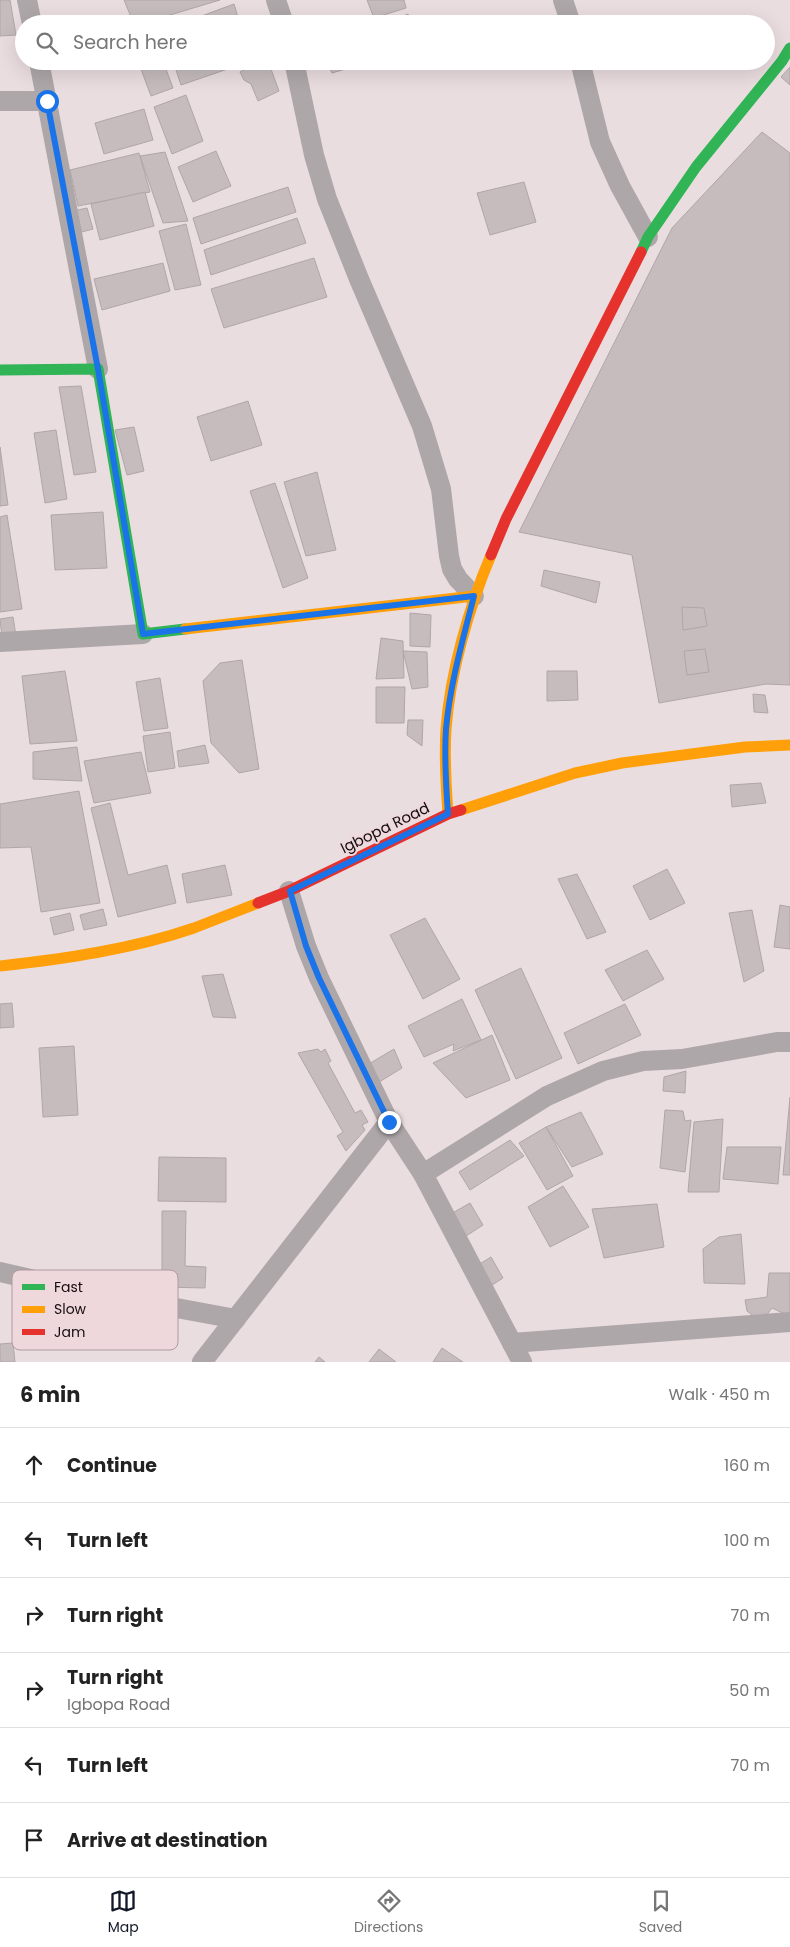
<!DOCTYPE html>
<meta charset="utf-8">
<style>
body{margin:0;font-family:Poppins,sans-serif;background:#f2f2f2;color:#222}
.stop{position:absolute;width:15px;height:15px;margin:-11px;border:4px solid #1a73e8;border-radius:50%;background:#fff}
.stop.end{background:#1a73e8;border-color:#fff;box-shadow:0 1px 5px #0008}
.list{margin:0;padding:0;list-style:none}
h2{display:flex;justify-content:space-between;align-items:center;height:65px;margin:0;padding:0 20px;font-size:21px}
h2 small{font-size:16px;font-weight:400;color:#767676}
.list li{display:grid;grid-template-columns:32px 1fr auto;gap:15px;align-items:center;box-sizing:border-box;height:75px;padding:0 20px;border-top:1px solid #e0e0e0}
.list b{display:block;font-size:19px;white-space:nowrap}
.list p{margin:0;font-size:16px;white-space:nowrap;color:#767676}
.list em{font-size:16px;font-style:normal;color:#767676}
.icon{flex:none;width:28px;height:28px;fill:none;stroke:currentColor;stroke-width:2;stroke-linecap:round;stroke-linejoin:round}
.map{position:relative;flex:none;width:790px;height:1362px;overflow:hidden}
.search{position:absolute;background:#fff;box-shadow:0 5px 20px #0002;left:15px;right:15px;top:15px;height:55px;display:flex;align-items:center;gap:12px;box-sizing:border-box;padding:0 18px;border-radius:28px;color:#767676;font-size:19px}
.sheet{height:515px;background:#fff}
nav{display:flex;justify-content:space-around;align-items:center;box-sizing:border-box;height:70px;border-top:1px solid #e0e0e0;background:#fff;font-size:14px;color:#767676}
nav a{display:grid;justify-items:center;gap:2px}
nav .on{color:#111827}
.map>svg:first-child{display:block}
.building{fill:#c6bcbd;stroke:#b0a6a7}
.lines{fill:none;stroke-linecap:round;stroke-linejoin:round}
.street{stroke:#aea7aa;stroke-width:20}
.fast{stroke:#30b455;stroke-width:11}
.slow{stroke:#ff9f0a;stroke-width:11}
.jam{stroke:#e5322d;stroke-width:11}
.route{stroke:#1a73e8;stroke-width:6}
.labels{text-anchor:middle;stroke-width:4;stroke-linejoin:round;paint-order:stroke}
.street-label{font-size:15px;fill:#140d0e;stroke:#efd8dc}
.key{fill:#efd8dc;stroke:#ad9b9e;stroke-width:1}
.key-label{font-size:14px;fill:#140d0e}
</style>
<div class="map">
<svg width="790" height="1362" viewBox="0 0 790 1362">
<rect width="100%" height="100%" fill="#eadde0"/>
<g class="building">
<path d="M0,0h10l6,35 -16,1z"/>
<path d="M124,0h96l-80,24h-6z"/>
<path d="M367,0h37l2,8 -32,10z"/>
<path d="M234,4l6,20h-60z"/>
<path d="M408,14l4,10h-29z"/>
<path d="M138,61h25l10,27 -22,8z"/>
<path d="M173,61h78l-70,24z"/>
<path d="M259,61h9l11,30 -21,10 -7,-17 -7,-4 -4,-8z"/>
<path d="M326,61h47l-41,12z"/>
<path d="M790,67v18l-9,-8z"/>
<path d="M186,95l17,46 -31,13 -18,-47z"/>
<path d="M144,109l9,31 -49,14 -9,-31z"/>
<path d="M762,132l28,21v532l-24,-1 -107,19 -27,-148 -113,-23 153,-304z"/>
<path d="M216,151l15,35 -38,16 -15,-35z"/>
<path d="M165,152l23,69 -25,2 -23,-67z"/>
<path d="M139,153l11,39 -72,14 -8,-36z"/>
<path d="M524,182l12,40 -46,13 -13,-42z"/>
<path d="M288,187l8,25 -95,32 -8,-26z"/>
<path d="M145,192l9,34 -54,14 -9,-36z"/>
<path d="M87,208l6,21 -15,4 -5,-22z"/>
<path d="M297,218l9,25 -95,32 -7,-25z"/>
<path d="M186,224l15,61 -26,5 -16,-59z"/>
<path d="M314,258l13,39 -103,31 -13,-39z"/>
<path d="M163,263l7,28 -68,19 -8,-31z"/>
<path d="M81,386l15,86 -22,3 -15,-88z"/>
<path d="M248,401l14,44 -51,16 -14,-44z"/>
<path d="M134,427l10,44 -17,4 -12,-45z"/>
<path d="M56,430l11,69 -22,4 -11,-70z"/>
<path d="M0,447l8,58 -8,1z"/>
<path d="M317,472l19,78 -30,6 -22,-74z"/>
<path d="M275,483l33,95 -25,10 -33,-97z"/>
<path d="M103,512l4,56 -52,2 -4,-55z"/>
<path d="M7,515l15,94 -22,3v-95z"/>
<path d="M544,570l56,12 -4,21 -55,-17z"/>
<path d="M682,607l22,1 3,18 -24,4z"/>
<path d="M410,613l21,2 -1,32 -20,-1z"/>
<path d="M13,617l3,19 -14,2 -2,-19z"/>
<path d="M381,638l22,3 1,37 -28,1z"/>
<path d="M705,649l4,23 -22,3 -3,-24z"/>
<path d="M403,651l24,1 1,35 -16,2z"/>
<path d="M242,660l17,109 -20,4 -28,-30 -8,-62 17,-18z"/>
<path d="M65,671l12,70 -47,3 -8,-68z"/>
<path d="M547,671h30l1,29 -31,1z"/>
<path d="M160,678l8,50 -24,3 -8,-49z"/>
<path d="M376,687h29l-1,36h-28z"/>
<path d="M753,694l12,1 3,18 -14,-1z"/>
<path d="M408,720h15l-1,26 -15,-11z"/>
<path d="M170,732l5,36 -27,4 -5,-36z"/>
<path d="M205,745l4,18 -30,4 -2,-16z"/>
<path d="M77,747l5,34 -49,-2v-27z"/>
<path d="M141,752l10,41 -57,10 -10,-42z"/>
<path d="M761,783l5,20 -34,4 -2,-22z"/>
<path d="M79,791l21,112 -59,9 -10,-65 -31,1v-44z"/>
<path d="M110,803l18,72 39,-10 9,38 -58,14 -27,-109z"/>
<path d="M225,865l7,30 -45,8 -5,-29z"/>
<path d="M667,869l18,34 -35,17 -17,-34z"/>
<path d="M577,874l29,58 -19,7 -29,-60z"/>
<path d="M780,905l10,2v42l-16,-2z"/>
<path d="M103,909l4,16 -23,5 -4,-15z"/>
<path d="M752,910l12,61 -20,11 -15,-69z"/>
<path d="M70,913l4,17 -20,5 -4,-17z"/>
<path d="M425,918l35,61 -37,20 -33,-64z"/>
<path d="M647,950l17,29 -41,22 -18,-31z"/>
<path d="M521,968l41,90 -46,21 -41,-89z"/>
<path d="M223,974l13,44 -23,-1 -11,-41z"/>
<path d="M462,999l19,41 -28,11 1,-7 -30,13 -16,-31z"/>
<path d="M12,1003l2,24 -14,1v-24z"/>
<path d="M625,1004l16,31 -63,29 -14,-31z"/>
<path d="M492,1035l18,45 -44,18 -33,-35z"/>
<path d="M74,1046l4,69 -35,2 -4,-69z"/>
<path d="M318,1049l3,3 4,-3 6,12 -3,2 27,50 6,-3 7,12 -6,3 3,5 -19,21 -9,-15 6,-4 -45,-79z"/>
<path d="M394,1049l8,19 -26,16 -9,-19z"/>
<path d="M686,1071l-1,22 -22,-2 1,-14z"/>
<path d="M790,1097v78h-7z"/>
<path d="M665,1110l18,1 2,10 6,-1 -6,52 -25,-4z"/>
<path d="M581,1112l22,42 -31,13 -26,-40z"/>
<path d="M723,1119l-4,73h-31l6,-70z"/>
<path d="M546,1127l27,49 -26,14 -28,-47z"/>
<path d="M510,1140l14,16 -54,34 -11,-18z"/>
<path d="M727,1147h54l-3,37 -55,-5z"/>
<path d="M159,1157l67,1v44l-68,-1z"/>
<path d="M563,1186l26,41 -39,20 -22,-40z"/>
<path d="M470,1203l13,22 -20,13 -14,-23z"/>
<path d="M657,1204l7,43 -60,11 -12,-49z"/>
<path d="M162,1211h24l-1,55 21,1 -1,21 -43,-1z"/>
<path d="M741,1234l4,50 -41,-1 -1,-34 16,-12z"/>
<path d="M491,1257l12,21 -14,9 -11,-22z"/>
<path d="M769,1273h21v47l-3,-5 -15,-7 -7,9 -9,1 -9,-7 -2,-11 22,-3z"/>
<path d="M13,1343l2,19h-15v-18z"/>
<path d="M442,1348l21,14h-30z"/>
<path d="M379,1349l17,13h-27z"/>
<path d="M319,1357l6,5h-10z"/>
</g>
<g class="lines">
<g class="street">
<path d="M27,0l5,24"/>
<path d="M276,0l8,24"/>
<path d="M563,0l8,24"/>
<path d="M39,61l59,308"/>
<path d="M294,61l20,94 13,44 32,80 63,147 19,63 8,67 3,13 6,10 16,17"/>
<path d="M580,61l20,81 20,44 28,51"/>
<path d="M0,101h47"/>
<path d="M0,642l143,-8"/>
<path d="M289,891l17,55 13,32 70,144 34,52 99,188"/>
<path d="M423,1174l124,-78 56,-25 40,-10 39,-2 95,-17h13"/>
<path d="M0,1272l79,18 157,29"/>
<path d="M512,1343l278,-21"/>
<path d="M202,1362l187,-240"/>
</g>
<g class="fast">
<path d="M641,252l7,-15 48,-70 86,-106 8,-13"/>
<path d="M0,370l98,-1 45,265 42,-5"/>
</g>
<g class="slow">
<path d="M185,629l289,-33"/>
<path d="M461,810l114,-37 47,-10 123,-16 45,-2"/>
<path d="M448,814c-2,-28 -4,-56 -2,-85 4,-56 23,-122 45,-174"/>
<path d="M0,966c64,-7 133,-17 194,-38 21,-8 43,-17 64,-25"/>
</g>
<g class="jam">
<path d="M491,555l15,-36 135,-267"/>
<path d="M258,903l31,-12 159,-77 13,-4"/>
</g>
</g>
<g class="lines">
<path class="route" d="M47,101l51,268 45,265 331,-38c-11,43 -24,88 -28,133 -2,28 0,57 2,85l-158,77 16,55 13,32 70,144"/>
</g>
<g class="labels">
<g class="street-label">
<text transform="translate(385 828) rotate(-26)" y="5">Igbopa Road</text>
</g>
</g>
<rect x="12" y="1270" width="166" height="80" rx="8" class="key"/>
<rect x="22" y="1284" width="23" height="6" fill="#30b455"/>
<rect x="22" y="1306" width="23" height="7" fill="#ff9f0a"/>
<rect x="22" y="1329" width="23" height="6" fill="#e5322d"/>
<g class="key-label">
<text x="54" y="1292">Fast</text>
<text x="54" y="1314">Slow</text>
<text x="54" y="1337">Jam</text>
</g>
</svg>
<div class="stop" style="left:47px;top:101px"></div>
<div class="stop end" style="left:389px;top:1122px"></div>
<div class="search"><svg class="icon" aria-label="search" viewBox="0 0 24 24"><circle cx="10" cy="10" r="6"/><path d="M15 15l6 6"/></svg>Search here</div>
</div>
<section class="sheet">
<h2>6 min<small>Walk · 450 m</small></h2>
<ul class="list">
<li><svg class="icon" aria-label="ahead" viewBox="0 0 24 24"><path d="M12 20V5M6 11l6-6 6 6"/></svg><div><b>Continue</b></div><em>160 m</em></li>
<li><svg class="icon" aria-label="left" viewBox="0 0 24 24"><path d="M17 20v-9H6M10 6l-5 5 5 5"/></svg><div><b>Turn left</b></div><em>100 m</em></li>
<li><svg class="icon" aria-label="right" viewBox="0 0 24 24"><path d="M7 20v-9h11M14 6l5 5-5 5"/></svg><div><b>Turn right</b></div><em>70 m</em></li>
<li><svg class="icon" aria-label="right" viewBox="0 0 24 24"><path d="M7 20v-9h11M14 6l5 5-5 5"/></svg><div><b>Turn right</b><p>Igbopa Road</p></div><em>50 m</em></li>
<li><svg class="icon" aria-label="left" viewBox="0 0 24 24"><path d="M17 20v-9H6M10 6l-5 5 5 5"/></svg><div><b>Turn left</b></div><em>70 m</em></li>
<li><svg class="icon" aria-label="arrive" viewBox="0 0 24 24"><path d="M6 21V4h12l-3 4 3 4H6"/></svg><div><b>Arrive at destination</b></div></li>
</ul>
</section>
<nav>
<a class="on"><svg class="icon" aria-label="map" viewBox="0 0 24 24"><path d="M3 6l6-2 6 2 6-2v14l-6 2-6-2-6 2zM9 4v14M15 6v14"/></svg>Map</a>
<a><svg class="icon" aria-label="directions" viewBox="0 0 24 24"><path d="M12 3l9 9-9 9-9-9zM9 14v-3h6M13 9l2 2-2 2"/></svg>Directions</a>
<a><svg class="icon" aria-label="saved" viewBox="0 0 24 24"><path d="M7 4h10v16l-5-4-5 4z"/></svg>Saved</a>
</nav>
